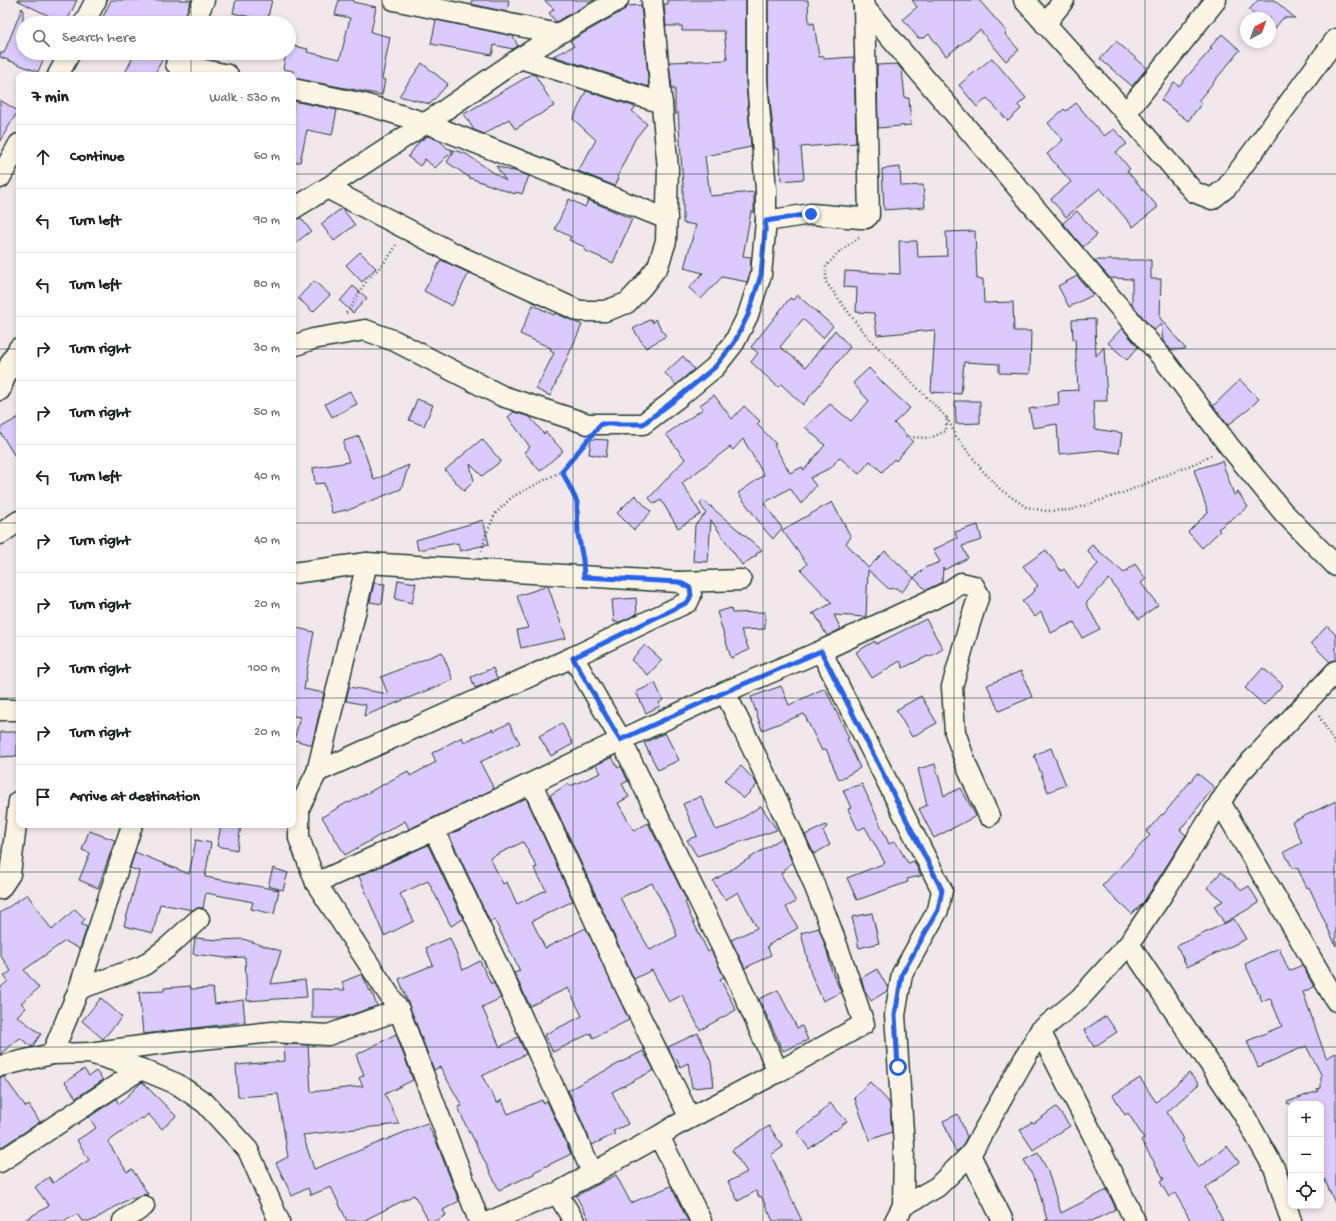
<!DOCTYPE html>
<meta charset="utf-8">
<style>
body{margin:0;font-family:"Gochi Hand",sans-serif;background:#f6f6f6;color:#202124}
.controls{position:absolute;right:12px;bottom:12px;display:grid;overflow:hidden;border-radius:8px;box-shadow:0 2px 6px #0003}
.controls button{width:36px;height:36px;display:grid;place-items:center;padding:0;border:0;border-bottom:1px solid #e0e0e0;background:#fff;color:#202124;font:20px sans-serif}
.compass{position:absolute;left:1240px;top:12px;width:36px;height:36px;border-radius:50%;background:#fff;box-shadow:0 2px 6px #0003;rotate:41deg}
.stop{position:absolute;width:12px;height:12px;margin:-9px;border:3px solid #2563eb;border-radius:50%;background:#fff}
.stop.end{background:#2563eb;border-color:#fff;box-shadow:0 1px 4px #0008}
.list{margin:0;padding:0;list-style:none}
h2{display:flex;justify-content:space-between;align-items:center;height:52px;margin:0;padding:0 16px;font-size:17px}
h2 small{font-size:13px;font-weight:400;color:#757577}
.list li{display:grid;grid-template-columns:26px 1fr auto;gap:12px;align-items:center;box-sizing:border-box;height:64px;padding:0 16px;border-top:1px solid #e0e0e0}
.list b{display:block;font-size:15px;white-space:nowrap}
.list em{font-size:13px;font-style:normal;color:#757577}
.icon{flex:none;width:22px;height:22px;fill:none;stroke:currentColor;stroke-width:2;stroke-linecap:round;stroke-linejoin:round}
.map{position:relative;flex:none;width:1336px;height:1221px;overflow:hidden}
.search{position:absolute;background:#fff;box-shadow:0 2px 6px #0003;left:16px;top:16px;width:280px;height:44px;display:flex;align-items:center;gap:10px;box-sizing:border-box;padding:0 14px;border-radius:22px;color:#757577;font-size:15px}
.panel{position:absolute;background:#fff;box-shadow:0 2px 6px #0003;left:16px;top:72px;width:280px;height:756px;border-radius:8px}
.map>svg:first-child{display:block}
.building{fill:#dbcafb;stroke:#1f3d34;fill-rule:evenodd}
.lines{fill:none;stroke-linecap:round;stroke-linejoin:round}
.street-casing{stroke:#1f3d34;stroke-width:23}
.path{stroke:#1f3d34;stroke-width:2.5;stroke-dasharray:1 3;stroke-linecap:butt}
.street{stroke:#fcf5e5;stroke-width:20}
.route{stroke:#2563eb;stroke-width:5}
.grid{fill:none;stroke:#1f3d34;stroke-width:1;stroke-opacity:0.55}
</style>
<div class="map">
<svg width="1336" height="1221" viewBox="0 0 1336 1221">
<rect width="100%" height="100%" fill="#f2e8ec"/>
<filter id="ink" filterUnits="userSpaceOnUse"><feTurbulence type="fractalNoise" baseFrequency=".025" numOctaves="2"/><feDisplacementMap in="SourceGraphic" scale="8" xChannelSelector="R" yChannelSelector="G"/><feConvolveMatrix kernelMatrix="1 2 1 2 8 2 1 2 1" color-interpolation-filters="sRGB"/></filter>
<g filter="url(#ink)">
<g class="building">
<path d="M17,0h60l-11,23h-3z"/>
<path d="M111,0h80l-8,23h-83z"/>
<path d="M236,0h36l-5,21 -34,-8z"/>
<path d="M339,0h15l-1,2 23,5 -5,25 19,5 -8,42 3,1 -3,15 -89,-17v-7l-10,-2 3,-16h3v-8l19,4 -1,3 33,7 10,-41 -15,-3z"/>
<path d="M472,0h37l-2,12 -36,-8z"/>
<path d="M544,0h51l-39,22 -7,-9 5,-4z"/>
<path d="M667,0h79v81l5,66 -46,9 5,40 44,-4v20h-3l-8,44 8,1 -1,16 -3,9 -25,-5 -21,22 -12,-11 14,-15 -19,-5 12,-43 -13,-2v-37l-5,-74 -3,3v-26h-3l-3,-27 58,-2 -3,-29h-42v-5h-16l-2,-22h4z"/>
<path d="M768,0h40l1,24 5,-1 5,34 5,-1v3l30,-2 2,86 -55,4 3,32 -23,2 -2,-32h-4l-7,-68z"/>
<path d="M912,0h67l28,32 -2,2 14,16 -13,11 -26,-31 -34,26 -17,-22 -5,4h-6l-15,-19 14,-12z"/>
<path d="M1258,0h16l21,18h-12l-13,16v-16h-12l-9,-8z"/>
<path d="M641,5l8,82 -96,-31 21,-10 -4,-5 54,-31 4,-4z"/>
<path d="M22,8l1,1v44h23l-8,19 -38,-15v-4h4z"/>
<path d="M436,20l77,16 5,10 -5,3 -19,-4 -2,10 -61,-11z"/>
<path d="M1222,34l18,16 -42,51 4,2 -14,18 -27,-21 13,-18 5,4 33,-38 -2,-1z"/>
<path d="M1116,41l31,27 -15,18 -32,-27z"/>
<path d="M135,53h31l-12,22h-30z"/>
<path d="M992,58l34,40 -8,7 3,4 -13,12 -21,-23 -10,9 -18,-22z"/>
<path d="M422,63l26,21 -18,20 -31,-8z"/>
<path d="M897,64l5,6 3,28h4l2,27 -33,3 -1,-63z"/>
<path d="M532,74l3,1 19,31 -39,23 -6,-10 -25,15 -10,-4 -10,-16z"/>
<path d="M586,91l47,15 2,2 -3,3 15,13 -12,15 -18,38 2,1 -4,8 -37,-15 18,-31 -23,-21z"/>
<path d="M0,100l18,11 -18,30z"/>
<path d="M293,101l44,9 -5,25 -25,-5 -7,32h-7z"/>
<path d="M1076,103l28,33 10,-7 13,15 -11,8 14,17 -3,2 31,36 -25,20 -33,-39 -34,29 -15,-18 20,-17 -24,-28 16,-14 -15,-17 16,-14 2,2z"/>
<path d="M428,136l12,5 7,7 6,2 -2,1 2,2 1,-3 12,4 40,27 -10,-15 16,5v-1l17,6 -7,18 -6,-2 -1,2 -45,-16 -23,-16 6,-9 -7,4 -11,11 -10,-9 -5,7 -12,-9 11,-15z"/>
<path d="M900,167l1,19 22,-1 2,22 -41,3 -2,-41z"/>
<path d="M569,199l16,8 3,-7 44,19 -19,44 -29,-13 1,-3 -16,-7 2,-3 -16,-8z"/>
<path d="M342,208l13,17 -21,16 -13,-17z"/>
<path d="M1077,211l20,24 -14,12 -20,-24z"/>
<path d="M301,218l10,13 -18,14v-25z"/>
<path d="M975,231l2,48h6l1,24 29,-1 1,29h17l-1,43 -31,-1v-9l-35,-2 -3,32 -30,-2 4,-62 -58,5 -3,-22 -18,-1 1,-24 -13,-1 1,-16 55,3 -1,-33h18l1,16 29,-1 -1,-24z"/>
<path d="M360,252l16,16 -14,14 -16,-17z"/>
<path d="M441,260l28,13 -17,33 -28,-15z"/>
<path d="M1094,260h57v19h10l-1,39 26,31 -15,1 -8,-9 -2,-18 -7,8 -22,-27v-25l-22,-1z"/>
<path d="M1077,276l16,19 -24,12 -11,-21z"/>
<path d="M314,281l16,14 -17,17 -15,-14z"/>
<path d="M353,286l14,12 -14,15 -13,-12z"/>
<path d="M797,295l36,31 -10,12 -20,-19 -23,28 26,20 29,-37 15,17 -47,58 -22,-21 -3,3 -27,-25 7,-9 -7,-6 39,-49 3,2z"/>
<path d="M533,305l21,10 1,-2 27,12 -32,71 -14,-7 18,-36 -4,-2 1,-3 -31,-14z"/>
<path d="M651,319l2,4 2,-4 11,17 -20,12 -13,-19z"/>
<path d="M1095,319l1,37 8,-9 3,54h-14l2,28 27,4 -3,20 -19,-3 -41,4 -2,-30 -24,4 -4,-19 30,-5 -1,-13 20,-1 -3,-51h-2l-1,-19z"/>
<path d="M1122,328l16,19 -11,13 -19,-17z"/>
<path d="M683,356l11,13 -18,16 -11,-12z"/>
<path d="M869,368l16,17 25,23 -16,15 19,18 -17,20 -2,-2 -12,13 -12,-11 -11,13 -20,-17 -7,10 -22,11 6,8 -15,18 -11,-16 -26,15 18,25 -9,11 -8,-9 -27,-37 26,-18 -21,-36 -10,11 -3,-3 -48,36 19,31 -23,14 -17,-28 -7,4 -5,-6 36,-39 -19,-25 37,-25 -3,-4 14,-10 18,24 12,-13 16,15 -3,3 19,20 -2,1 16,28 12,-6 2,3 21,-25 -20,-18 25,-23 21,17 18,-20 -16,-18z"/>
<path d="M1240,380l19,19 -11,11 -20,15 -15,-19z"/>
<path d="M350,391l7,13 -25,13 -7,-13z"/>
<path d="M417,399l16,6 -9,21 -15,-6z"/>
<path d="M955,401h25v22l-24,1z"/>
<path d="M514,412l16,5 14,17 2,-2 17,19 -23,20 -16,-19 6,-5 -22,-30z"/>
<path d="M19,417v46l-19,-31v-4z"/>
<path d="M359,436l15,44 35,-15 -8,24 -55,22v-1l-14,3 -8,-30 -9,1 -2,-16 36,-6 -5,-14v-7z"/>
<path d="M482,439l19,22 -19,15 -12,-12 4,17 -10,10 -19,-21z"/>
<path d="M591,439l17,1 -2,17 -17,-3z"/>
<path d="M1222,461l12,34 4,-3 10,15 -30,22 2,2 -18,17 -14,-16 20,-20 -14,-42z"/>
<path d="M635,495l16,17 -17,18 -17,-17z"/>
<path d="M703,500l8,7 1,-1 -1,1 51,43 -6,4 1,1 -15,10 -31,-45 -3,42 -15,-1 2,-36 11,-12 -6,-9z"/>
<path d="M832,502l19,35 -5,6 22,25 17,-17 29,27 10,-10 16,-6 -7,-12 24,-12 -2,-6 23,-7 4,15 -20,6 6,12 -24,12 -1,-2 -1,14 -16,8 -12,-12 -12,14 -6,-4 -7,1 -21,-19 -2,47 -32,-2 7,14 -14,7 -12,-22h-3l20,-11 -31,-33 6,-6 -25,-34z"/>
<path d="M483,520l6,24 -29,7 -2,-8 -40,7 -2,-10z"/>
<path d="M1092,545l32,28 11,-9 11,15 -5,4 17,22 -19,14 -30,-40 -23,24 14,26 -18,9 -8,-16 -23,11 -10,-21 -6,5 -13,-16 13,-10 -1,-2 4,-3 -15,-20 23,-16 15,21 3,-2 13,19 21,-24 -11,-14z"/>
<path d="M398,580l18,3 -4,20 -17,-4z"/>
<path d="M374,583l11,1 -3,20 -12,-2z"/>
<path d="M548,586l18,52 -45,10 -4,-18 11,-2 -11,-32z"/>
<path d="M636,598l1,16 -17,8h-6l-2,-22z"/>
<path d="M731,608l1,5 33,-1v17l-24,1 8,20 -18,8 -14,-46z"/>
<path d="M926,619l17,30 -14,8 -1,-1 -25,12 -3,-7 -28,17 -16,-26 19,-11 1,3z"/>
<path d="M1327,626l9,9v25l-6,2 -19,-19z"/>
<path d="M293,627l21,5 -5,27 -5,30 20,4 -12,52 -18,-5 6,-23 -7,-1z"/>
<path d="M645,645l17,15 -14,15 -17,-15z"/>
<path d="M442,652l11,28 -89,36 2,-11 -20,-4 3,-14 39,7 -7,-17z"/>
<path d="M493,668l4,11 -22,9 -4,-11z"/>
<path d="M1263,668l20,17 -19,20 -19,-17z"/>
<path d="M1021,671l11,26 -33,14 -12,-26z"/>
<path d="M655,683l8,17 -4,3 1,3 -14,7 -10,-21z"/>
<path d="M781,686l8,19 36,-17 24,50 -2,1 13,29 -21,12 -13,-31 -4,2 -18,-37 -42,16 -11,-33z"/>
<path d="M921,696l16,27 -25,14 -16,-27z"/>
<path d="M509,723l11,20 -40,19 14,27 -85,40 -4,-8 -60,34 -23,-38 26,-15 1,1 59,-32 2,5 26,-14 -4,-9 30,-16 2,5 29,-13 1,2z"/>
<path d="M562,723l11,21 -22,12 -12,-20z"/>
<path d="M0,732h17v24l-17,1z"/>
<path d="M665,733l14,27 -21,10 -14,-27z"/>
<path d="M1051,748l15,37 -18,7 -14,-37z"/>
<path d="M612,757l6,11 3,-2 7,15 -6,3 7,13 -11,6 16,28 14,-8 39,78 -2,1 5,13 18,37 3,-2 13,27 -4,2 16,31 -36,20 -18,-35 -13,7 -17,-32 -18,9 -84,-184 18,-11 2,2 31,-13 -5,-8zM652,883l19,36 6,17 -27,14 -30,-52z"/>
<path d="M935,764l9,32 17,-8 15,28 -42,22 -15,-29 8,-4 -9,-36z"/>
<path d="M741,766l14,15 2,4 -14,14 -18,-19z"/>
<path d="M1197,773l17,14 -34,43 6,5 -43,68 -11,11 -30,-28 48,-51 -4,-3 16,-18 1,1z"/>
<path d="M862,784l27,60 6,-3 13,22 6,-2 7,15 -14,3 1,3 -51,18 -10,-22 38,-15 -20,-36 -7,3 -10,-21 3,-1 -8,-18z"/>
<path d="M701,796l15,34 15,-5 30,-19 16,24 -80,26 -10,-16 10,-4 -14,-32z"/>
<path d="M526,798l47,103 -41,20 13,27 41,-20 43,92 -36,18 -2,-5 -38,19 -9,-17 38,-19 -14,-28 -38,18 -16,-33 6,-2 -26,-52 -4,3 -41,-87zM523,842l14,25 -3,1 12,22 -29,14 -10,-22 -4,2 -13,-26z"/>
<path d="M1336,801v145l-27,-59 -2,1 -10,-21 -4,2 -9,-17 18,-9 -10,-21z"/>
<path d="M221,825h20l-4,25 -20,-4z"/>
<path d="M826,825l1,2 -4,4 7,14 -16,9 -9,-19z"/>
<path d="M89,831l26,9 -17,48 -19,-8 11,-27 -8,-3z"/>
<path d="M782,838l10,24 -11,12 15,28 -10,5 12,21 -31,18 4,9 -26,13 -14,-28 26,-12 -19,-36 -13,8 -12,-19z"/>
<path d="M196,840l15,3 -6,34 74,13 -5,24 -23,-5 2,-7 -47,-9 -3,15h-6l-4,2 -33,-6 -7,29 -29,-7 15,-55 -9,-3 5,-16 54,22z"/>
<path d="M428,845l35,74 -12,7 -23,-45 -28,13 14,27 -30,15 -25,-60z"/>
<path d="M273,868l15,5 -5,17 -15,-4z"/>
<path d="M1221,872l21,18 7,-4 10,17 -35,20 -10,-17 9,-5 -16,-13z"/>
<path d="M27,894l25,36 23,-21 10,10 -4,5 6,3 -7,22 -15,-8 -41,29 15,18 -18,15 5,5 -9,8 24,18 -9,13 -12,-9 -20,16v-66l8,-7 -4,-5 7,-5 -11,-16v-42z"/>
<path d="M872,913l7,30 -20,5 -7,-31z"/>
<path d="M1234,919l12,20 -59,28 -10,-21z"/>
<path d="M819,928l8,23 5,21 9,20 -18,9 -12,-27 -10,-41z"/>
<path d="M195,938l24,2 24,-1 38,12 -10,33 34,-4 2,17 -60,4 -2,-44 -19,1 -33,-4z"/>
<path d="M450,938l13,32 17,-9 11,23 3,-1 6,13 1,2 -19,9 18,40 18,-10 8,17 -44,22 15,27 5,-3 6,14 34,-14 1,3 4,-2 24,53 -37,18v2l-35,16 -29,-58 -1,1 -11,-26 4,-1 -22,-39 -6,3 -35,-91 34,-14 -7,-17z"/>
<path d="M1279,948l10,23 13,-6 12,22 -11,5 23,66 10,-5v152l-15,-33v-68h-33l-1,-2 31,-11 -1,-2 4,-1v-14l-15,-28 -48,21 -11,-26 35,-15 -12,-28 -8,3 -17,-37z"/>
<path d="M877,969l11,19 -1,3 -16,10 -7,-12 -3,-11z"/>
<path d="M362,974l8,17 1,-1 6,16 -36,12h-29v-29l33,1 -3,-8z"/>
<path d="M190,986l1,3 22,-1 2,16 28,-4 2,22 -102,12 -4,-42 25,-1v-3z"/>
<path d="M778,990l19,38 5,-2 6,14 -25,11 -24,-52z"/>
<path d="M101,998l21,19 -19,22 -21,-18z"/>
<path d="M1106,1016l11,16 -23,15 -10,-17z"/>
<path d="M698,1033l13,29 3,24 -22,2 -4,-25 -8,4 -4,-9 -2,1 -6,-12z"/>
<path d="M396,1034l17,46 -28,14 14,30 -96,11 11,34 113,-46 11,23 21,55 -16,9 3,5 -10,6h-7l-15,-26 -51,26h-16l-16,-34 -20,8 -3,-7 -16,8 -16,-33 12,-6 -10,-63 -40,3 -2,-32 49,-4 -1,-17 24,1 3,47 52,-6 -4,-8 5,-3 -8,-20z"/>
<path d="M643,1051l3,6h1l7,13 -42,22 16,32 -15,7 2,3 -23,11 -24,-55z"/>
<path d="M84,1069l5,7 7,-5 7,9 -27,18 -11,-16z"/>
<path d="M1189,1073l10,11 -32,28 16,27 -2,1 17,28 29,-22 12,16 -33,26 17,33h-32l-16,-28 -6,4 -9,-15 4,-3 -23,-39 3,-2 -16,-25 -3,2 -12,-20 27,-17 16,24z"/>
<path d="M0,1077h4l22,30 3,-2 11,17 -40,26z"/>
<path d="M142,1082l34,34 -14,13 -14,-15 -5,5 -2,-1 -33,24 19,30 5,-3 16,25 -5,1 -9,4 -2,-2 -40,24h-10l-5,-7 -12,7h-42l26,-15 -14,-19 14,-10 4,6 36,-23 -12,-20 19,-12 -7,-11 27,-18 3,5z"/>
<path d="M870,1082l18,19 2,4 2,27 -22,8 -16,-43z"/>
<path d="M830,1103l17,18 -12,10 -1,-1 -25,19 -12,-17 23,-17 -1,-1z"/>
<path d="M1056,1107l14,19 -37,24 -13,-20 12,-8 2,1z"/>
<path d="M958,1114l9,23 -6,11 -5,4 -13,-31z"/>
<path d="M769,1126l14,21 -12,8 31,66h-29l-12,-25 -2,1 -3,-6 -18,10 -10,-19 19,-10 -15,-22z"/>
<path d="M1038,1153l9,16 14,44 46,-23 9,19 -24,12h-47l2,-1 -10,-36 -13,-24z"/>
<path d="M616,1175l15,28 40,-17 17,35h-98l-14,-25z"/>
</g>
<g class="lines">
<defs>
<g id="street">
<path d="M394,0l164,34"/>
<path d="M863,0l1,7 301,354 64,85 54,66 53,54"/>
<path d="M1024,0l102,113 68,79 18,7 15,-12 109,-148"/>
<path d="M84,23l12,-23"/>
<path d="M194,23l10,-23"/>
<path d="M1045,24l19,-24"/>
<path d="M520,58l142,45"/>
<path d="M176,64l52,11"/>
<path d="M58,75l12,-22"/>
<path d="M293,89l71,15 62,19 241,96"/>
<path d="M1126,113l90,-113"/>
<path d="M0,178l19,-34"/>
<path d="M327,188l130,67 122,56h26l22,-8 15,-16 16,-21 8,-25 2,-72 -16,-169"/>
<path d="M293,209l34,-21 99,-65 94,-65 38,-24 60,-34"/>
<path d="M766,221l45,-7 49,4h6l3,-3 -5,-208"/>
<path d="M293,346l20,-7 52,-9 30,11 107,55 86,28h55l37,-28 35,-29 19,-24 14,-28 13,-40 5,-54v-31l-9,-109v-81"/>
<path d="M0,390l10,-26 9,-16"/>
<path d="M0,534l19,-13"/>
<path d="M367,563l-50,209 -18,36v30l17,45 83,127 80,211"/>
<path d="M293,573l74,-10 312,19 11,6 1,7 -3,7 -115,55 -256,115"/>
<path d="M679,582l62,-2"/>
<path d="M821,651l121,239 -4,20 -36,64 -7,41 9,131 -1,60"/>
<path d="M573,657l48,83 115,236 42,96"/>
<path d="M0,710h19"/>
<path d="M532,784l89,194 69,140"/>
<path d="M1220,802l116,199"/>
<path d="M434,830l76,161 83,183"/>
<path d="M316,883l118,-53 187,-90 104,-48 96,-41 127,-59 13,-9 13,3 5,9 -10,31 -17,61 3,45 12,35 22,49"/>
<path d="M0,889l10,-15 9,-73"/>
<path d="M1129,944l114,169 32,57 16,51"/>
<path d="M79,989l64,-23 24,-18 32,-29"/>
<path d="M1040,1031l57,112 38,78"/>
<path d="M96,1052l76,-10 101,-10 55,3 71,-25"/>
<path d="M52,1054l27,-65 53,-164"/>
<path d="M0,1066l52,-12 38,-1 51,16 36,15 28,19 43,47 31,71"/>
<path d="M659,1136l42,85"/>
<path d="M970,1155l33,66"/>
<path d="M0,1162l141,-93"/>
<path d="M557,1193l17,28"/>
<path d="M123,1221l21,-15"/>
<path d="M491,1221l66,-28 102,-57 16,-10 103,-54 86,-48c-19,-57 -38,-113 -62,-168 -23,-55 -51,-110 -77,-164"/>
<path d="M895,1221l8,-15 34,-19 33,-32 70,-124 40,-33 49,-54 33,-49 58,-93 19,-28 97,-103"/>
</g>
</defs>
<use href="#street" class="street-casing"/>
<g class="path">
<path d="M859,238l-19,13 -14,15v16l34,46 23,25 64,65 -1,13 -16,7 -26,-1"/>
<path d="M346,313c8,-8 11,-18 17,-27 11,-15 25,-24 33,-41"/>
<path d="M947,418l9,18 27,35 18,19 25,17 20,4 25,-1 52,-17 75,-31 13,-7"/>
<path d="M562,471l15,31 1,32 5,23"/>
<path d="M482,551l3,-14 10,-23 17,-17 50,-26 24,-28"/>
<path d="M1319,716l17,29"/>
</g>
<use href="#street" class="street"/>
</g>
</g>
<g class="lines" filter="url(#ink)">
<path class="route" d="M811,214l-45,7 -5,54 -13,40 -14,28 -19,24 -35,29 -37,28h-42l-39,47 15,31 1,32 5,26 1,17 95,5 11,6 1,7 -3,7 -115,56 47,82 105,-48 96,-41 121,239 -4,20 -36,64 -7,41 3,52"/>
</g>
<path class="grid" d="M191,0v23M382,0v1221M573,0v1221M763,0v1221M954,0v1221M1145,0v1221M191,53v22M0,174h19M293,174h1043M0,349h19M293,349h1043M0,523h19M293,523h1043M0,698h19M293,698h1043M191,825v396M0,872h1336M0,1047h1336"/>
</svg>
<div class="controls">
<button>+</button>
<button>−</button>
<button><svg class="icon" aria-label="locate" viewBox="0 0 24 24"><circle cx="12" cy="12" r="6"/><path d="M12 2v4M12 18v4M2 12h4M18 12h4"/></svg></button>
</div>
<svg class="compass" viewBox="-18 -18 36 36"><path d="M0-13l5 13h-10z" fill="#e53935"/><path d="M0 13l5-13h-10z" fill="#757577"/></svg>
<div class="stop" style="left:898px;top:1067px"></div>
<div class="stop end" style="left:811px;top:214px"></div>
<div class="search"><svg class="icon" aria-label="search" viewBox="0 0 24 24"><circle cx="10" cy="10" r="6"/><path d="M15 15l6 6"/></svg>Search here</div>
<section class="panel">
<h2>7 min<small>Walk · 530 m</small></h2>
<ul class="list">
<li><svg class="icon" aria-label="ahead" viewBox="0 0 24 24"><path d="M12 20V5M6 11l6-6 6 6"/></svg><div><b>Continue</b></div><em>60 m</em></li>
<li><svg class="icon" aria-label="left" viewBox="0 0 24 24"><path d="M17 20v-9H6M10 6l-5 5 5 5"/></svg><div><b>Turn left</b></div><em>90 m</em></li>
<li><svg class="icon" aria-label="left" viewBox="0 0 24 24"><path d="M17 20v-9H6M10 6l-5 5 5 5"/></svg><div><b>Turn left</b></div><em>80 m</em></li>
<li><svg class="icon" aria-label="right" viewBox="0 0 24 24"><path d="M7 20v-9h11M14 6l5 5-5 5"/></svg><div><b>Turn right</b></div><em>30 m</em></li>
<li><svg class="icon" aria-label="right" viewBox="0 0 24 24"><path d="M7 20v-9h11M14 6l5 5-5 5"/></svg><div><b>Turn right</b></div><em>50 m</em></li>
<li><svg class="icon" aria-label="left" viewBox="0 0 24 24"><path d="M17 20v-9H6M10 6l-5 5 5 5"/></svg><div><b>Turn left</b></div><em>40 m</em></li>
<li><svg class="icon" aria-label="right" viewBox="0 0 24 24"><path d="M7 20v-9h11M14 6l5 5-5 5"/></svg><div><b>Turn right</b></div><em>40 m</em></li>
<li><svg class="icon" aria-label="right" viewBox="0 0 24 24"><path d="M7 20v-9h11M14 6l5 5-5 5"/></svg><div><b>Turn right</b></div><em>20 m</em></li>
<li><svg class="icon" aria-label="right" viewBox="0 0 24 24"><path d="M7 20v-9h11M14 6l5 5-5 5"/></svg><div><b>Turn right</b></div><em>100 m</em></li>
<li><svg class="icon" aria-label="right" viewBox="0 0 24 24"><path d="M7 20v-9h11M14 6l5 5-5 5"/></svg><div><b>Turn right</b></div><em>20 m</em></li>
<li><svg class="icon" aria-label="arrive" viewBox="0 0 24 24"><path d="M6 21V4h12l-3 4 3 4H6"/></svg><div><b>Arrive at destination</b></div></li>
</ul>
</section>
</div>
